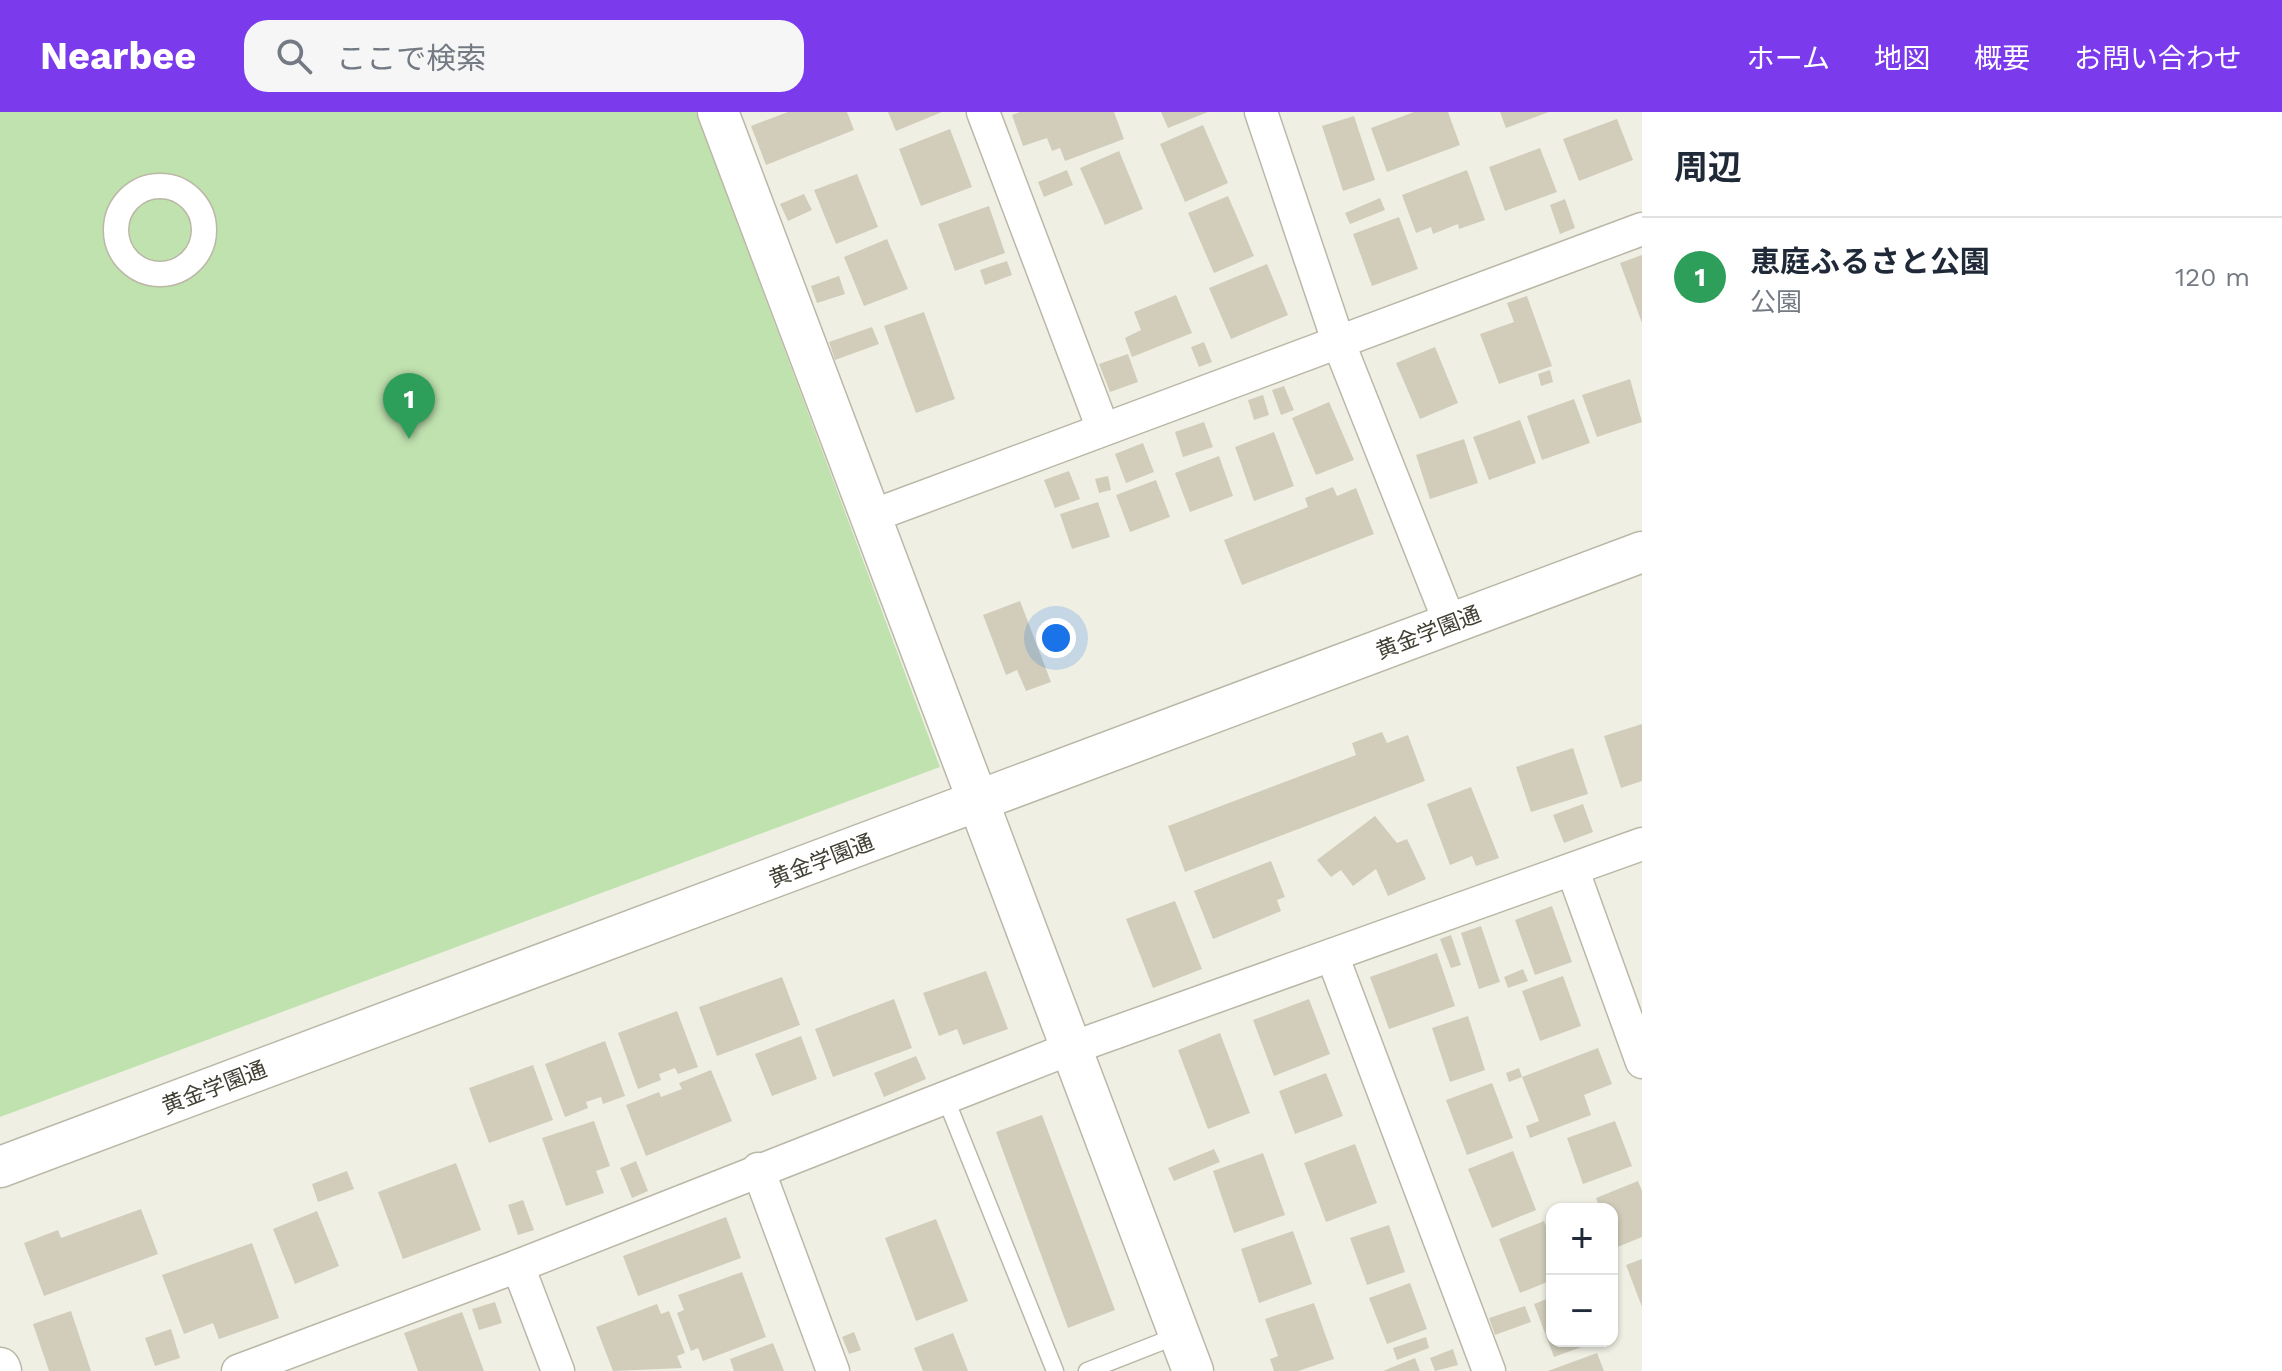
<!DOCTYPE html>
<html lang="ja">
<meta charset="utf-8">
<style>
body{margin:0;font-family:"Work Sans","Noto Sans JP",sans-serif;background:#f6f6f7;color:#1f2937}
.controls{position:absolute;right:24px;bottom:24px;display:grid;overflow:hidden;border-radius:16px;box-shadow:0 2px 6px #0004}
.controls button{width:72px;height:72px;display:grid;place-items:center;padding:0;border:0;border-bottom:2px solid #e0e1e3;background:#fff;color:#1f2937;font:40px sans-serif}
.you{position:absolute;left:1056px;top:526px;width:28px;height:28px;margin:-20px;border:6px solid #fff;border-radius:50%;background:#1a73e8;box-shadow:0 0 0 12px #1a73e833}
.badge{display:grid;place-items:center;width:52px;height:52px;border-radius:50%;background:#7c3aed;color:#fff;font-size:26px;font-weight:700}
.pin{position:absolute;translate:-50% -66px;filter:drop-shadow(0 2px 4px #0008)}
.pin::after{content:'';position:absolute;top:42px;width:28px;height:24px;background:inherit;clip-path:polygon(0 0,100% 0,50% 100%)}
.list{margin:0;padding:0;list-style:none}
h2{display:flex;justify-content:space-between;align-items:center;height:104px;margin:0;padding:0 32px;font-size:34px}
h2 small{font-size:26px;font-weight:400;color:#747a83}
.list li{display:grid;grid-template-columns:52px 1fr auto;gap:24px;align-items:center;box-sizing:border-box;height:120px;padding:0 32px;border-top:2px solid #e0e1e3}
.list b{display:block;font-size:30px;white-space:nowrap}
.list p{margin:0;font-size:26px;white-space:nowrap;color:#747a83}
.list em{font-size:26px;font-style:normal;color:#747a83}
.icon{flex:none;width:44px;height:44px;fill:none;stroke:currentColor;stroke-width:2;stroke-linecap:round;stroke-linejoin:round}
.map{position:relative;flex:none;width:1642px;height:1259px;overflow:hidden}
header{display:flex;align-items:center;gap:48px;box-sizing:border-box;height:112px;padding:0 40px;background:#7c3aed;color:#fff}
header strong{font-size:38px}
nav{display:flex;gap:44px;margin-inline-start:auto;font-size:28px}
.search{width:560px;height:72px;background:#f6f6f7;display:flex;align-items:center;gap:20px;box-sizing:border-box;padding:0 28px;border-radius:24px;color:#747a83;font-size:30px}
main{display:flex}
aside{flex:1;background:#fff}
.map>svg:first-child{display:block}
.green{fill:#c0e2af}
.building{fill:#d1cdba}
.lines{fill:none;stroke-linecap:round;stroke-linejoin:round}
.service-casing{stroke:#bbb8a7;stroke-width:19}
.pedestrian-casing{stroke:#bbb8a7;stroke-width:27}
.minor-casing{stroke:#bbb8a7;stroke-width:35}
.tertiary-casing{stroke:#bbb8a7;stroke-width:43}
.service{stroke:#fff;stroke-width:16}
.pedestrian{stroke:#fff;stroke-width:24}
.minor{stroke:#fff;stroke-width:32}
.tertiary{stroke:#fff;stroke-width:40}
.labels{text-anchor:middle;stroke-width:7;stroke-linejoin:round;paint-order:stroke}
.street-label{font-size:22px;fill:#424034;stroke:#fff}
</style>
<header>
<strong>Nearbee</strong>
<div class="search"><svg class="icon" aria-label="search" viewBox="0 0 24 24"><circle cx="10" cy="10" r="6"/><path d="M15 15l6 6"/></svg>ここで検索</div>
<nav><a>ホーム</a><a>地図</a><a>概要</a><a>お問い合わせ</a></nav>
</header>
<main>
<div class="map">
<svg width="1642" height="1259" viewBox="0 0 1642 1259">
<rect width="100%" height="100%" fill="#f0efe4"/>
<path class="green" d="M0,0h696l244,655 -940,350z"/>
<g class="building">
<path d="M788,0h59l7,18 -88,35 -15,-39z"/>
<path d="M888,0h54l-46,19z"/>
<path d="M1020,0h94l10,27 -59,22 -5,-13 -8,3 -5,-13 -24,8 -11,-31z"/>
<path d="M1161,0h47l-40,16z"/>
<path d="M1414,0h34l12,33 -73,27 -16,-44z"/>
<path d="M1500,0h49l-43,16z"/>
<path d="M1354,4l21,64 -32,11 -21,-65z"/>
<path d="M1617,7l16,41 -54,21 -16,-42z"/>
<path d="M1203,13l25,58 -43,19 -25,-58z"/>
<path d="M950,17l22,58 -51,19 -22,-57z"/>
<path d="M1540,36l17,44 -52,19 -16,-44z"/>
<path d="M1119,39l24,58 -38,16 -25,-57z"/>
<path d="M1067,58l6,15 -29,12 -6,-15z"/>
<path d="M1467,58l18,50 -26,9 -1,-5 -25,10 -2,-7 -15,6 -14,-38z"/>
<path d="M857,62l21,53 -42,17 -22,-54z"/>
<path d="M804,82l8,16 -24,11 -8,-17z"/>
<path d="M1228,84l26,60 -40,17 -26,-60z"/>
<path d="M1380,86l5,12 -35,14 -5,-11z"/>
<path d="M1565,87l10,29 -15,6 -10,-29z"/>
<path d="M989,94l16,47 -50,18 -17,-47z"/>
<path d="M1399,105l19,52 -46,17 -19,-52z"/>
<path d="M887,127l21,50 -44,17 -20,-49z"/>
<path d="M1642,143v68l-22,-60z"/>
<path d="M1007,149l5,14 -27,10 -5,-15z"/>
<path d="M1267,152l21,51 -57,24 -22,-51z"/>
<path d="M839,164l6,18 -28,9 -6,-17z"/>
<path d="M1176,183l16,38 -60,24 -7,-19 16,-8 -7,-18z"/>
<path d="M1527,184l25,70 -53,18 -19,-50 34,-12 -7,-19z"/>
<path d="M924,200l31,87 -39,14 -32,-87z"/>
<path d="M872,215l7,17 -44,16 -6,-18z"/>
<path d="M1204,230l8,20 -13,5 -8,-20z"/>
<path d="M1435,235l23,56 -38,16 -24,-56z"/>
<path d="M1128,242l10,28 -28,10 -11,-28z"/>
<path d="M1550,258l3,12 -12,4 -3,-12z"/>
<path d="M1630,267l12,43 -45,15 -15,-42z"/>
<path d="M1284,274l10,24 -13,5 -9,-25z"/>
<path d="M1263,283l6,20 -15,5 -6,-20z"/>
<path d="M1574,287l16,44 -48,17 -15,-44z"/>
<path d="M1329,290l25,58 -38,15 -24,-57z"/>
<path d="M1520,308l16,43 -47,17 -16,-43z"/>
<path d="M1204,310l9,25 -30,10 -8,-25z"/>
<path d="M1274,320l20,54 -40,15 -19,-54z"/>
<path d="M1464,327l14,44 -48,16 -14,-44z"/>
<path d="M1143,331l11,29 -28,11 -11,-29z"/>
<path d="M1219,344l14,40 -43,16 -15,-39z"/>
<path d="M1069,359l11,28 -25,9 -11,-28z"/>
<path d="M1108,364l3,14 -12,3 -4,-14z"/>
<path d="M1156,368l14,37 -40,15 -14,-37z"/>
<path d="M1333,375l4,9 19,-8 18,46 -132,51 -18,-45 84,-33 -3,-9z"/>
<path d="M1098,390l12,35 -38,12 -12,-35z"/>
<path d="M1020,489l31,81 -25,9 -9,-21 -11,5 -23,-60z"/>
<path d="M1642,612v57l-21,7 -17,-52z"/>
<path d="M1382,620l5,11 21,-8 17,46 -240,91 -17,-46 188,-71 -4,-12z"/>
<path d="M1573,636l15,46 -57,18 -15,-45z"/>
<path d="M1471,675l28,71 -23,8 -4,-10 -22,9 -23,-61z"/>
<path d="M1583,692l10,28 -29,11 -11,-28z"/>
<path d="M1375,704l22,27 10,-4 19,40 -38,17 -12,-27 -23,17 -12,-16 -10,7 -14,-17z"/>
<path d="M1271,749l14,36 -8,3 4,11 -68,28 -19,-48z"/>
<path d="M1175,789l27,68 -49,19 -27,-69z"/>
<path d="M1552,794l20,56 -37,13 -20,-55z"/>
<path d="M1481,814l19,56 -21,7 -18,-56z"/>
<path d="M1451,823l10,30 -10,3 -11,-29z"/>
<path d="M1437,841l18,53 -66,23 -19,-52z"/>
<path d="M1523,857l5,12 -20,7 -4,-11z"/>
<path d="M986,859l22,58 -45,16 -6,-16 -18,7 -16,-43z"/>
<path d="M1563,864l18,50 -41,15 -18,-50z"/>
<path d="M782,865l18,48 -83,31 -18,-49z"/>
<path d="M894,887l18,49 -79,29 -18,-48z"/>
<path d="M1309,887l21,55 -56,22 -21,-56z"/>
<path d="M677,899l21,56 -20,7 -3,-6 -16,6 2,6 -23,9 -20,-56z"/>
<path d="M1468,904l17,54 -35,12 -18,-54z"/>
<path d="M1220,921l30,80 -42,16 -30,-79z"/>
<path d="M801,924l16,43 -45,17 -17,-42z"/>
<path d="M605,929l20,55 -22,8 -2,-7 -15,5 2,6 -23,9 -20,-53z"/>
<path d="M1598,936l14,36 -28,11 7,20 -61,23 -4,-12 13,-5 -17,-44 -13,5 -3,-9 13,-5 3,9z"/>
<path d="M916,944l10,23 -42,18 -10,-24z"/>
<path d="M533,953l20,55 -64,23 -20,-55z"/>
<path d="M711,958l21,51 -86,35 -20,-51 33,-13 2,5 21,-8 -3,-6z"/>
<path d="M1326,961l17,43 -48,18 -16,-43z"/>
<path d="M1492,971l21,55 -46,17 -21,-55z"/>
<path d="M1042,1003l73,195 -47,18 -72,-196z"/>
<path d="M594,1009l16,45 -14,5 8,22 -38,13 -24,-68z"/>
<path d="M1615,1009l17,45 -49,18 -16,-46z"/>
<path d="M1355,1032l22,59 -51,19 -22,-59z"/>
<path d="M1214,1037l6,13 -46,19 -6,-13z"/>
<path d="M1513,1039l23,59 -44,18 -24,-59z"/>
<path d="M1263,1041l22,62 -51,18 -21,-62z"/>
<path d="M636,1049l12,30 -16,7 -12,-30z"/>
<path d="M456,1051l25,67 -78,29 -25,-67z"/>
<path d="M347,1059l7,18 -36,13 -6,-18z"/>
<path d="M1638,1069l4,10v46l-27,11 -3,-39h-12l-4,-11z"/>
<path d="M523,1088l11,30 -16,5 -10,-30z"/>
<path d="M141,1097l17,45 -114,42 -20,-53 34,-13 3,8z"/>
<path d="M317,1099l22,55 -44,18 -22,-55z"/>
<path d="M726,1105l15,41 -103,38 -15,-40z"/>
<path d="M936,1107l32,82 -52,20 -31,-83z"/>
<path d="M1544,1109l8,21v38l-32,13 -21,-54z"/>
<path d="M1389,1113l16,47 -38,13 -17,-47z"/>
<path d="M1293,1119l19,53 -53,19 -18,-54z"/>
<path d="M252,1131l27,75 -60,21 -6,-16 -29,11 -22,-59z"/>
<path d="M1642,1147v48l-16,-42z"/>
<path d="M742,1160l24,65 -63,24 -5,-13 -7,3 -14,-38 7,-3 -6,-15z"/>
<path d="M1410,1171l17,46 -40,15 -18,-46z"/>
<path d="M1552,1185v44h46l-44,16 -20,-53z"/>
<path d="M495,1190l7,21 -23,7 -7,-21z"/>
<path d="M1314,1191l20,56 -36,12h-24l-4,-12 8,-3 -13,-37z"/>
<path d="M657,1192l4,10 8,-3 16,42 -8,3 5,12 -69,3 -17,-44z"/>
<path d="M1525,1194l6,16 -36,13 -6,-17z"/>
<path d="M71,1199l20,60h-42l-16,-47z"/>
<path d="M462,1200l22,59h-66l-14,-38z"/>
<path d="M171,1217l9,29 -25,8 -10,-28z"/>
<path d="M854,1220l7,18 -12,4 -7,-17z"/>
<path d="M953,1221l15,38h-45l-9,-23z"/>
<path d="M1426,1225l3,11 -32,12 -4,-12z"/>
<path d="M773,1231l11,28h-50l-4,-12z"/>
<path d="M1453,1237l5,16 -23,6 -5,-13z"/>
<path d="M1597,1241l7,18h-56z"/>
<path d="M1415,1246l5,13h-37z"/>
</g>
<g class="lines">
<defs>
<g id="service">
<path d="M945,985l110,274"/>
<path d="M1087,1259l92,-36"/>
</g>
<circle id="pedestrian" cx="160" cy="118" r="44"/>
<g id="minor">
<path d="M983,0l120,317"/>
<path d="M1261,0l77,229 112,282"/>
<path d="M872,404l770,-287"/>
<path d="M1573,759l69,191"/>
<path d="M1332,843l157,416"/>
<path d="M758,1057l75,202"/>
<path d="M518,1154l40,105"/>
<path d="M238,1259l280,-105 551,-217 573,-205"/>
</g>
<g id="tertiary">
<path d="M718,0l475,1259"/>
<path d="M0,1055l1642,-615"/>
<path d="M0,1256l1,3"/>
</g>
</defs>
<use href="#service" class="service-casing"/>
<use href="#pedestrian" class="pedestrian-casing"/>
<use href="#minor" class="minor-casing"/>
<use href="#tertiary" class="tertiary-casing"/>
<use href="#service" class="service"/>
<use href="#pedestrian" class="pedestrian"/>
<use href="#minor" class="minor"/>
<use href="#tertiary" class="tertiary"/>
</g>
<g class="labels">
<g class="street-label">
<text transform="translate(1428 520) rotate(-21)" y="8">黄金学園通</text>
<text transform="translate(821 748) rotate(-21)" y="8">黄金学園通</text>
<text transform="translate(214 975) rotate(-21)" y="8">黄金学園通</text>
</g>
</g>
</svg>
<div class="controls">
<button>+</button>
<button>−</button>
</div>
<div class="you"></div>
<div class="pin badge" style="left:409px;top:327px;background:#2e9e5b">1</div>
</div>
<aside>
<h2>周辺<small></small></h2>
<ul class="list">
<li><span class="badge" style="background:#2e9e5b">1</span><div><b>恵庭ふるさと公園</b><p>公園</p></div><em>120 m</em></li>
</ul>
</aside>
</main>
